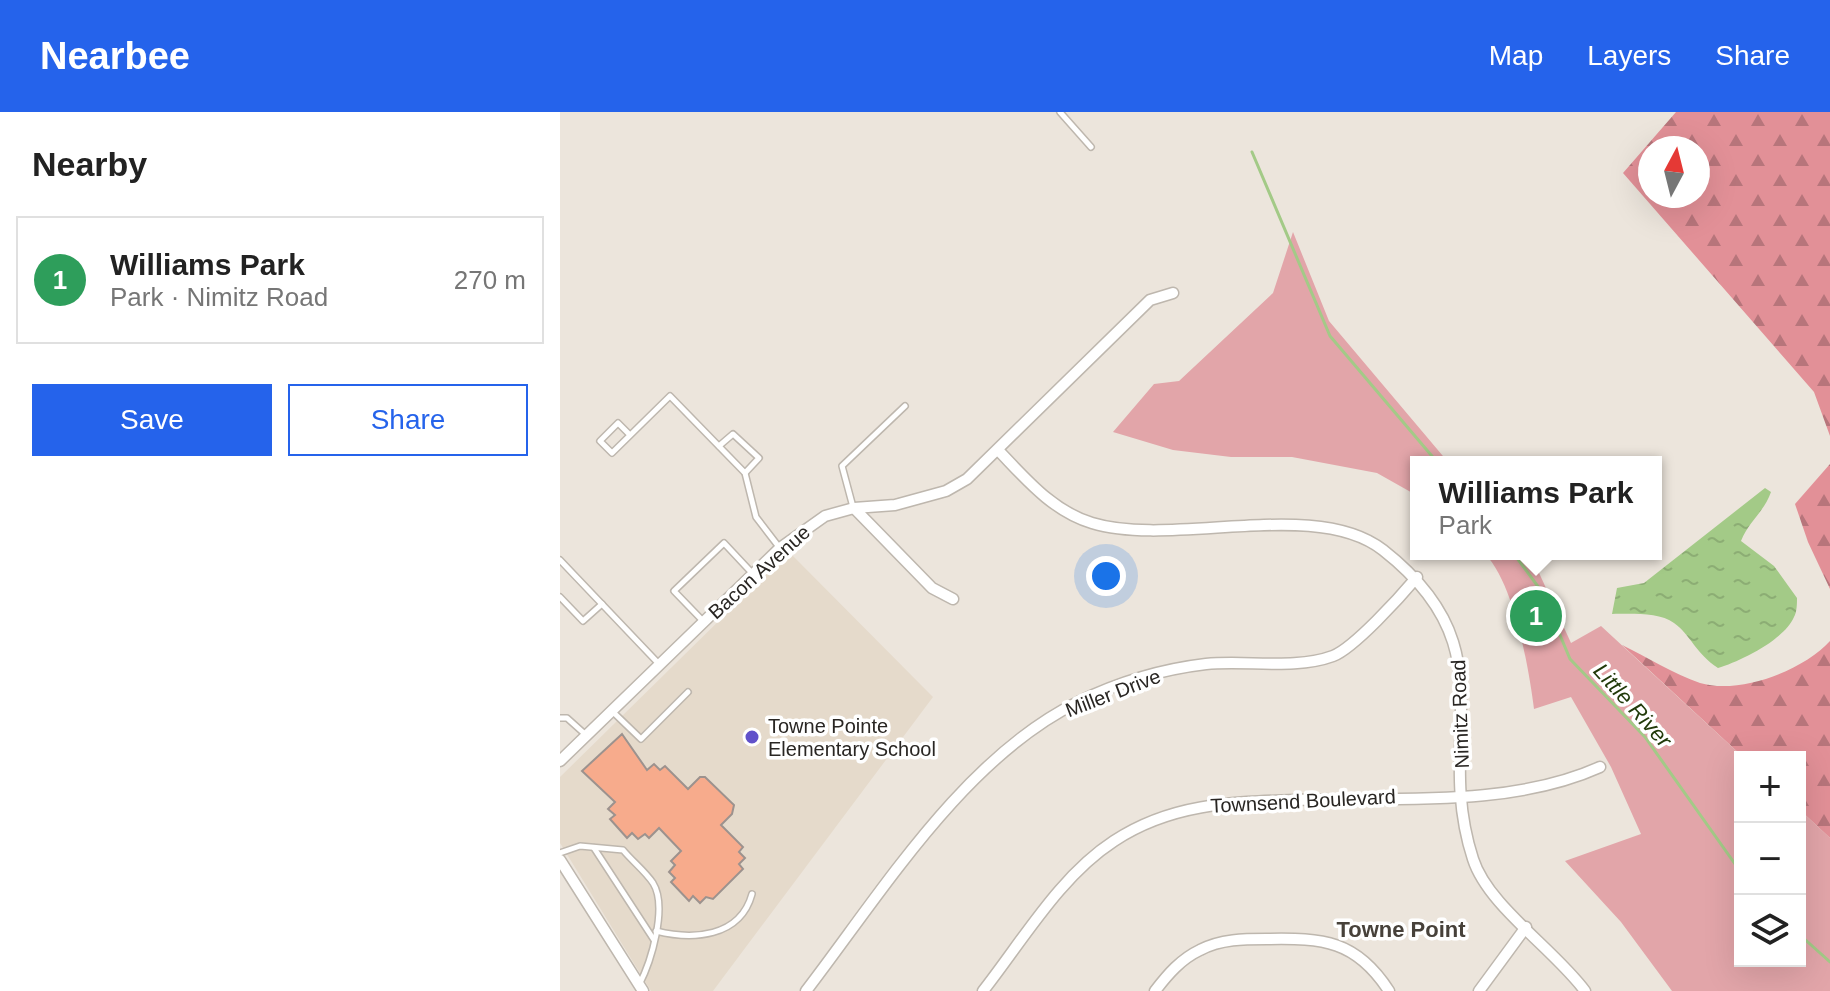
<!DOCTYPE html>
<meta charset="utf-8">
<style>
body{margin:0;font-family:Arial,sans-serif;background:#f2f2f2;color:#222}
.controls{position:absolute;right:24px;bottom:24px;display:grid;overflow:hidden;border-radius:0px;box-shadow:0 8px 32px #0002}
.controls button{width:72px;height:72px;display:grid;place-items:center;padding:0;border:0;border-bottom:2px solid #e0e0e0;background:#fff;color:#222;font:40px sans-serif}
.compass{position:absolute;left:1078px;top:24px;width:72px;height:72px;border-radius:50%;background:#fff;box-shadow:0 8px 32px #0002;rotate:7deg}
.you{position:absolute;left:546px;top:464px;width:28px;height:28px;margin:-20px;border:6px solid #fff;border-radius:50%;background:#1a73e8;box-shadow:0 0 0 12px #1a73e833}
.badge{display:grid;place-items:center;width:52px;height:52px;border-radius:50%;background:#2563eb;color:#fff;font-size:26px;font-weight:700}
.pin{position:absolute;translate:-50% -50%;border:4px solid #fff;box-shadow:0 2px 8px #0006}
.popup{position:absolute;left:850px;top:344px;width:252px;height:104px;box-sizing:border-box;display:grid;place-content:center;border-radius:0px;background:#fff;filter:drop-shadow(0 2px 6px #0005);font-size:26px;white-space:nowrap;color:#767676}
.popup b{font-size:30px;color:#222}
.popup::after{content:'';position:absolute;left:50%;top:100%;margin-left:-16px;border:16px solid transparent;border-top-color:#fff}
.list{margin:0;padding:0;list-style:none}
h2{display:flex;justify-content:space-between;align-items:center;height:104px;margin:0;padding:0 32px;font-size:34px}
h2 small{font-size:26px;font-weight:400;color:#767676}
.list li{display:grid;grid-template-columns:52px 1fr auto;gap:24px;align-items:center;box-sizing:border-box;height:128px;margin:0 16px 16px;padding:0 16px;border:2px solid #e0e0e0;border-radius:0px}
.list b{display:block;font-size:30px;white-space:nowrap}
.list p{margin:0;font-size:26px;white-space:nowrap;color:#767676}
.list em{font-size:26px;font-style:normal;color:#767676}
.actions{display:flex;gap:16px;padding:24px 32px}
.actions a{flex:1;padding:18px 0;border:2px solid #2563eb;border-radius:0px;text-align:center;font-size:28px;color:#2563eb}
.actions .main{background:#2563eb;color:#fff}
.icon{flex:none;width:44px;height:44px;fill:none;stroke:currentColor;stroke-width:2;stroke-linecap:round;stroke-linejoin:round}
.map{position:relative;flex:none;width:1270px;height:879px;overflow:hidden}
header{display:flex;align-items:center;gap:48px;box-sizing:border-box;height:112px;padding:0 40px;background:#2563eb;color:#fff}
header strong{font-size:38px}
nav{display:flex;gap:44px;margin-inline-start:auto;font-size:28px}
main{display:flex}
aside{flex:1;background:#fff}
.map>svg:first-child{display:block}
.built{fill:#e5dacb}
.forest{fill:url(#forest-firs);fill-rule:evenodd}
.park{fill:#e2a5a9}
.water{fill:url(#water-ripples)}
.lines{fill:none;stroke-linecap:round;stroke-linejoin:round}
.stream{stroke:#a3ca87;stroke-width:3}
.building{fill:#f7ab8c;stroke:#9c928e;stroke-width:2}
.lane-casing{stroke:#beb7ae;stroke-width:8}
.street-casing{stroke:#beb7ae;stroke-width:13}
.lane{stroke:#fff;stroke-width:5}
.street{stroke:#fff;stroke-width:10}
.poi-dot{fill:#6151ca;stroke:#fff;stroke-width:3}
.labels{text-anchor:middle;stroke-width:7;stroke-linejoin:round;paint-order:stroke}
.street-label{font-size:20px;fill:#292623;stroke:#fff}
.poi-label{font-size:20px;fill:#292623;stroke:#fff;text-anchor:start}
.water-label{font-size:22px;font-style:italic;fill:#213a0a;stroke:#fff}
.neighbourhood-label{font-size:22px;font-weight:bold;fill:#47413a;stroke:#fff}
</style>
<header>
<strong>Nearbee</strong>
<nav><a>Map</a><a>Layers</a><a>Share</a></nav>
</header>
<main>
<aside>
<h2>Nearby<small></small></h2>
<ul class="list">
<li><span class="badge" style="background:#2e9e5b">1</span><div><b>Williams Park</b><p>Park · Nimitz Road</p></div><em>270 m</em></li>
</ul>
<div class="actions"><a class="main">Save</a><a>Share</a></div>
</aside>
<div class="map">
<svg width="1270" height="879" viewBox="0 0 1270 879">
<defs>
<pattern id="forest-firs" width="22" height="20" patternUnits="userSpaceOnUse" patternTransform="scale(2)"><rect width="22" height="20" fill="#e29097"/><path d="M5 1l3.5 6h-7zM16 11l3.5 6h-7z" fill="#b7757b"/></pattern>
<pattern id="water-ripples" width="26" height="14" patternUnits="userSpaceOnUse" patternTransform="scale(2)"><rect width="26" height="14" fill="#a3ca87"/><path d="M2 4q2-2 4 0t4 0M15 11q2-2 4 0t4 0" fill="none" stroke="#8cad74"/></pattern>
</defs>
<rect width="100%" height="100%" fill="#ece5dc"/>
<path class="built" d="M229,440l144,145 -220,294h-62l-91,-148v-66z"/>
<g class="forest">
<path d="M1116,0h154v324l-16,-44 -191,-219zM1090,36h48v48h-48z"/>
<path d="M1270,352v125l-22,-47 -13,-38z"/>
<path d="M1270,529v197l-30,-28v-53h-57l-121,-112c25,12 52,29 78,38 40,12 104,-13 130,-42z"/>
</g>
<g class="park">
<path d="M733,120l36,89 119,141h-32v33l-39,-22 -85,-16h-61l-58,-7 -60,-18 41,-48 25,-3 94,-88z"/>
<path d="M925,442h41l9,10 36,79 30,-17 142,131 -3,204h60v-151l30,28v153h-158l-51,-69 -56,-61 76,-27 -30,-67 -40,-70 -37,12c-5,-40 -20,-126 -49,-155z"/>
</g>
<path class="water" d="M1205,376l6,4c-7,20 -22,29 -30,49l33,25 23,32c0,5 0,14 -3,19 -10,23 -53,44 -76,51 -22,-14 -28,-34 -44,-45 -15,-11 -44,-9 -62,-9l5,-26 27,-5z"/>
<g class="lines">
<g class="stream">
<path d="M692,40l78,184 107,126"/>
<path d="M954,442l28,38 28,67 75,78 95,134"/>
<path d="M1240,823l30,27"/>
</g>
</g>
<path class="building" d="M62,622l25,36 7,-6 6,6 5,-4 23,23 12,-12h5l29,28 -2,9 -11,11 22,22 -4,5 6,6 -6,6 4,5 -30,30 -7,-2 -6,6 -7,-7 -4,5 -18,-19 4,-4 -6,-6 6,-7 -4,-4 10,-10 -22,-23 -10,10 -4,-4 -7,5 -6,-6 -5,5 -17,-19 5,-4 -7,-6 7,-7 -33,-31z"/>
<g class="lines">
<defs>
<g id="lane">
<path d="M500,0l31,35"/>
<path d="M70,323l-12,-12 -18,18 12,12 58,-57 75,77 11,44 23,30"/>
<path d="M159,334l14,-12 26,24 -14,15"/>
<path d="M293,395l-11,-41 63,-60"/>
<path d="M0,448l99,104"/>
<path d="M0,485l23,24 19,-17"/>
<path d="M143,509l-29,-30 50,-48 29,31"/>
<path d="M53,600l28,27 47,-47"/>
<path d="M0,606h7l19,17"/>
<path d="M34,736l60,92"/>
<path d="M0,741l20,-7 43,4c9,11 22,21 30,33 15,24 -2,79 -14,102"/>
<path d="M96,819c36,9 84,7 96,-37"/>
</g>
<g id="street">
<path d="M438,338c27,28 54,61 94,73 82,25 223,-26 291,27 129,101 49,184 90,309 15,47 81,90 112,132"/>
<path d="M294,396l78,80 21,11"/>
<path d="M0,649l220,-213 45,-32 29,-8 41,-3 51,-14 21,-12 183,-179 23,-7"/>
<path d="M0,748l83,131"/>
<path d="M246,879c76,-99 158,-233 272,-289 39,-19 85,-33 128,-38 40,-4 89,6 127,-8 21,-8 68,-60 84,-79"/>
<path d="M423,879c40,-51 77,-115 131,-150 56,-37 116,-39 181,-41 98,-3 214,8 305,-33"/>
<path d="M595,879c13,-17 26,-32 45,-41 21,-11 44,-11 67,-11 56,-1 89,1 122,52"/>
<path d="M919,879l47,-64"/>
</g>
</defs>
<use href="#lane" class="lane-casing"/>
<use href="#street" class="street-casing"/>
<use href="#lane" class="lane"/>
<use href="#street" class="street"/>
</g>
<circle class="poi-dot" cx="192" cy="625" r="8"/>
<g class="labels">
<g class="street-label">
<text transform="translate(199 460) rotate(-42)" y="7">Bacon Avenue</text>
<text transform="translate(553 581) rotate(-21)" y="7">Miller Drive</text>
<text transform="translate(900 602) rotate(-92)" y="7">Nimitz Road</text>
<text transform="translate(743 689) rotate(-3)" y="7">Townsend Boulevard</text>
</g>
<g class="poi-label">
<text x="208" y="621">Towne Pointe<tspan x="208" dy="23">Elementary School</tspan></text>
</g>
<g class="water-label">
<text transform="translate(1073 593) rotate(48)" y="8">Little River</text>
</g>
<g class="neighbourhood-label">
<text x="841" y="825">Towne Point</text>
</g>
</g>
</svg>
<div class="controls">
<button>+</button>
<button>−</button>
<button><svg class="icon" aria-label="layers" viewBox="0 0 24 24"><path d="M12 4l9 5-9 5-9-5zM3 14l9 5 9-5"/></svg></button>
</div>
<svg class="compass" viewBox="-18 -18 36 36"><path d="M0-13l5 13h-10z" fill="#e53935"/><path d="M0 13l5-13h-10z" fill="#767676"/></svg>
<div class="you"></div>
<div class="pin badge" style="left:976px;top:504px;background:#2e9e5b">1</div>
<div class="popup"><b>Williams Park</b>Park</div>
</div>
</main>
